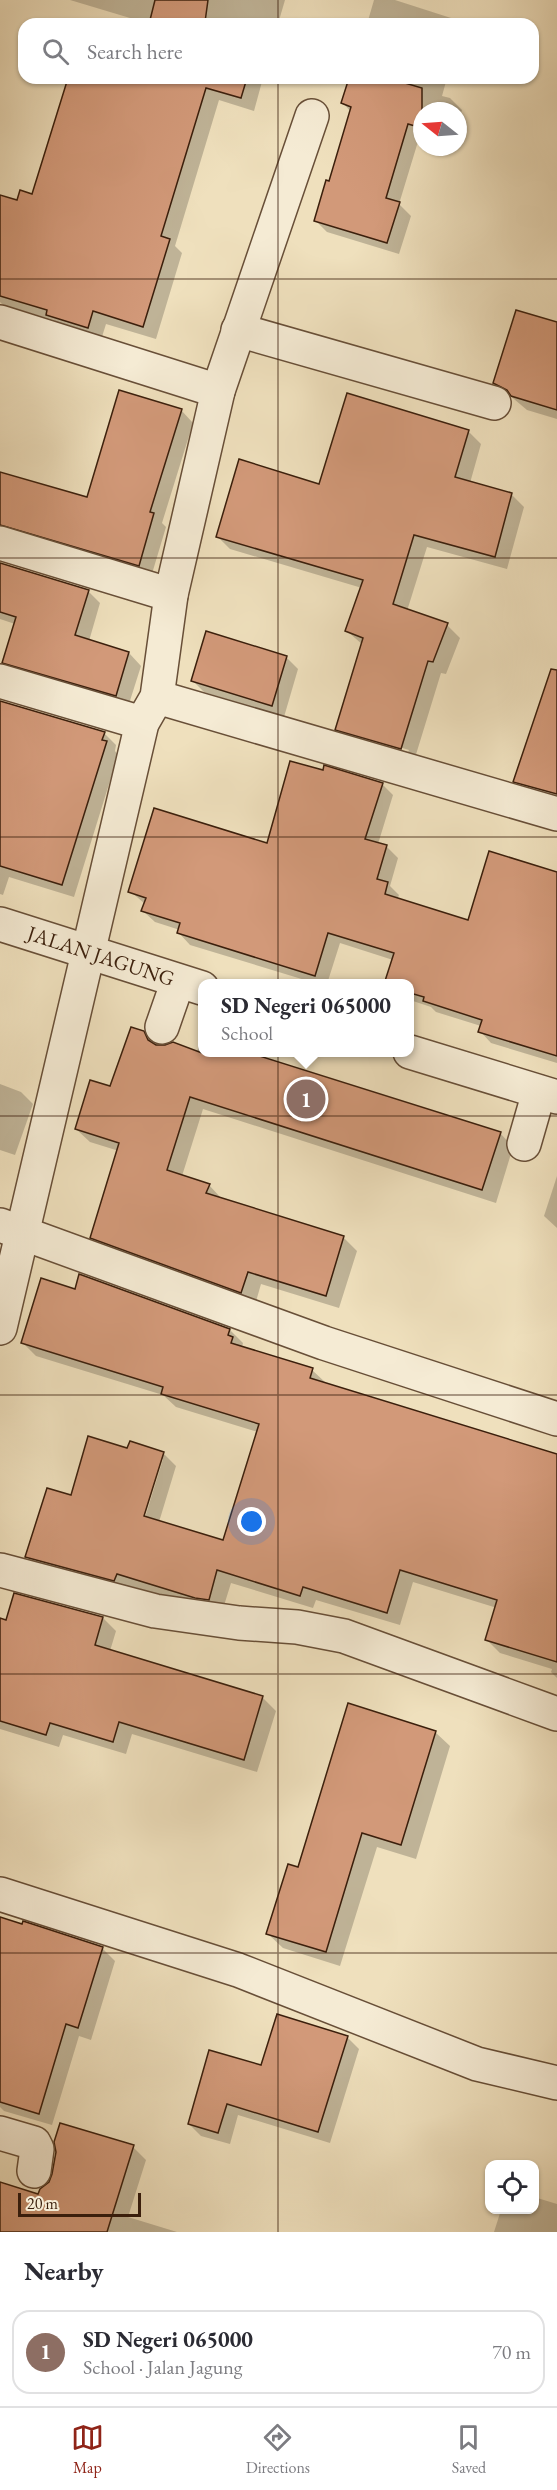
<!DOCTYPE html>
<meta charset="utf-8">
<style>
body{margin:0;font-family:"EB Garamond",serif;background:#f7f7f7;color:#2b2b33}
.controls{position:absolute;right:18px;bottom:18px;display:grid;overflow:hidden;border-radius:12px;box-shadow:0 2px 4px #0004}
.controls button{width:54px;height:54px;display:grid;place-items:center;padding:0;border:0;border-bottom:2px solid #e1e1e2;background:#fff;color:#2b2b33;font:30px sans-serif}
.compass{position:absolute;left:413px;top:102px;width:54px;height:54px;border-radius:50%;background:#fff;box-shadow:0 2px 4px #0004;rotate:287deg}
.scale{position:absolute;left:18px;bottom:15px;width:123px;box-sizing:border-box;padding-left:6px;border:3px solid #3b1f0c;border-top:0;font-size:16px;line-height:21px;white-space:nowrap;color:#3b1f0c;-webkit-text-stroke:4px #f5ebd4;paint-order:stroke}
.you{position:absolute;left:252px;top:1522px;width:21px;height:21px;margin:-15px;border:4px solid #fff;border-radius:50%;background:#1a73e8;box-shadow:0 0 0 9px #1a73e833}
.badge{display:grid;place-items:center;width:39px;height:39px;border-radius:50%;background:#8f2418;color:#fff;font-size:20px;font-weight:700}
.pin{position:absolute;translate:-50% -50%;border:3px solid #fff;box-shadow:0 2px 6px #0006}
.popup{position:absolute;left:198px;top:979px;width:216px;height:78px;box-sizing:border-box;display:grid;place-content:center;border-radius:12px;background:#fff;filter:drop-shadow(0 2px 4px #0005);font-size:20px;white-space:nowrap;color:#7c7c81}
.popup b{font-size:22px;color:#2b2b33}
.popup::after{content:'';position:absolute;left:50%;top:100%;margin-left:-12px;border:12px solid transparent;border-top-color:#fff}
.list{margin:0;padding:0;list-style:none}
h2{display:flex;justify-content:space-between;align-items:center;height:78px;margin:0;padding:0 24px;font-size:26px}
h2 small{font-size:20px;font-weight:400;color:#7c7c81}
.list li{display:grid;grid-template-columns:39px 1fr auto;gap:18px;align-items:center;box-sizing:border-box;height:84px;margin:0 12px 12px;padding:0 12px;border:2px solid #e1e1e2;border-radius:18px}
.list b{display:block;font-size:22px;white-space:nowrap}
.list p{margin:0;font-size:20px;white-space:nowrap;color:#7c7c81}
.list em{font-size:20px;font-style:normal;color:#7c7c81}
.icon{flex:none;width:33px;height:33px;fill:none;stroke:currentColor;stroke-width:2;stroke-linecap:round;stroke-linejoin:round}
.map{position:relative;flex:none;width:557px;height:2232px;overflow:hidden}
.search{position:absolute;background:#fff;box-shadow:0 2px 4px #0004;left:18px;right:18px;top:18px;height:66px;display:flex;align-items:center;gap:15px;box-sizing:border-box;padding:0 21px;border-radius:18px;color:#7c7c81;font-size:22px}
.sheet{height:174px;background:#fff}
nav{display:flex;justify-content:space-around;align-items:center;box-sizing:border-box;height:84px;border-top:2px solid #e1e1e2;background:#fff;font-size:16px;color:#7c7c81}
nav a{display:grid;justify-items:center;gap:3px}
nav .on{color:#8f2418}
.map>svg:first-child{display:block}
.shadow{fill:#0003;fill-rule:evenodd}
.building{fill:#d29979;stroke:#3b1f0c;stroke-width:1.5}
.lines{fill:none;stroke-linecap:round;stroke-linejoin:round}
.minor-casing{stroke:#684f38;stroke-width:36}
.minor{stroke:#f5ebd4;stroke-width:33}
.grid{fill:none;stroke:#3b1f0c;stroke-width:1.5;stroke-opacity:0.55}
.labels{text-anchor:middle;stroke-width:4.5;stroke-linejoin:round;paint-order:stroke}
.street-label{font-size:21px;fill:#3b1f0c;stroke:#f5ebd4}
</style>
<div class="map">
<svg width="557" height="2232" viewBox="0 0 557 2232">
<rect width="100%" height="100%" fill="#efe0bd"/>
<filter id="stains"><feTurbulence type="fractalNoise" baseFrequency=".00333" numOctaves="4"/><feColorMatrix values="0 0 0 0 .2 0 0 0 0 .09 0 0 0 0 .02 0 0 0 .5 -.17"/></filter>
<radialGradient id="worn" r=".72"><stop offset=".6" stop-color="#630" stop-opacity="0"/><stop offset="1" stop-color="#630" stop-opacity=".3"/></radialGradient>
<g class="shadow">
<path d="M70,0h215l-7,24h-128z"/>
<path d="M374,0h21l56,18 6,6h-90z"/>
<path d="M134,78h129l-9,33 -35,-11 -44,146 7,7 -26,86 -50,-15 -5,16 -40,-13 -7,-7 -51,-15 -3,-3v-106l18,6 15,-6z"/>
<path d="M350,78h97l-5,18 8,2 12,12 -4,12v-11h-36v24h-2l-21,69 12,12 -12,38 -72,-22 -12,-12 15,-37 21,-71 -8,-9z"/>
<path d="M557,324v95l-30,-9 -32,-27z"/>
<path d="M181,410l12,13 -31,100 4,4 -15,50 -151,-36v-67l88,25z"/>
<path d="M468,431l13,13 -11,39 41,11 13,13 -17,62 -80,-22 -20,64 40,14 13,13 -14,36 -5,-1 -27,88 -64,-19 -13,-13 26,-84 -16,-14 15,-43 -132,-39 -13,-13 103,-50zM350,732l59,18 -1,2 -58,-16z"/>
<path d="M0,564l88,27 12,12 -11,38 40,12 12,13 -13,41 -112,-32 -12,-13 11,-38 -15,-5z"/>
<path d="M207,633l80,25 11,11 -14,48 -80,-25 -12,-12z"/>
<path d="M557,695v107l-30,-9 -12,-12z"/>
<path d="M0,701l104,32 12,12 -1,6 3,4 -44,142 -65,-20 -6,18 -3,-1z"/>
<path d="M382,784l11,11 -15,49 9,3 11,11 -8,28 9,9 -2,5 72,22 88,-49v190l-66,-20 -11,-12 1,-5 -45,-14 -5,-5 -21,-7v-16l-17,-24 -53,-17 -13,41h-9l-128,-39 -11,-12 1,-3 -25,-8 -12,-11 2,-7 -15,-13 138,-46z"/>
<path d="M143,1033l14,13 40,6 4,-14 1,14h44l254,81 13,14 -17,56 -293,-94 -21,67 27,9 13,14 122,39 13,13 -18,57 -78,-24 -6,21 -150,-54 -13,-13 27,-87 -29,-9 -14,-13 35,-41z"/>
<path d="M0,1084l21,8 12,12 -18,51 -15,-5z"/>
<path d="M557,1176v52l-13,-12z"/>
<path d="M80,1276l150,54 13,13 -1,4 70,23 14,13 231,72v223l-6,-6 1,-3 -52,-16 -13,-13 10,-32 -84,-26 -13,43 -84,-25 -3,8 -82,-25 -9,29 -92,-26 -3,7 -87,-23 -13,-13 45,-60 91,-44 13,13 -17,56 65,20 34,-110 -82,-25 -13,-12 -127,-39 -13,-13 53,-53zM160,1459h3l-20,65 -2,-1z"/>
<path d="M15,1595l88,23 13,13 -6,20 153,47 13,13 -19,61 -125,-38 -6,20 -63,-19 -4,12 -59,-18v-110l7,3z"/>
<path d="M435,1732l15,14 -34,113 -39,-12 -37,119 -57,-18 -15,-14 31,-65z"/>
<path d="M0,1919l102,29 13,13 -24,79 -12,-4 -27,89 -48,-14 -4,-4z"/>
<path d="M347,2037l12,12 -29,94 -92,-28 -8,29 -29,-8 -12,-12 73,-57z"/>
<path d="M133,2147l13,13 -18,57 49,15h-177v-48l39,12z"/>
<path d="M534,2197l23,7v28h-63l7,-22h33z"/>
</g>
<g class="building">
<path d="M155,0h53l-3,22 7,2h-63z"/>
<path d="M68,78h179l-6,20 -35,-10 -45,148 9,3 -27,88 -50,-16 -5,17 -42,-13 1,-5 -47,-14v-101l17,5 3,-10 12,4z"/>
<path d="M349,78h39l34,10v40l-14,-4 -22,74 14,4 -13,41 -73,-22 12,-41 3,1 22,-74 -10,-4z"/>
<path d="M516,310l41,12v88l-46,-14 -4,-6 -14,-7z"/>
<path d="M119,390l63,19 -32,103 4,1 -15,53 -139,-41v-53l87,25z"/>
<path d="M347,393l122,37 -14,47 57,16 -17,64 -81,-22 -21,69 55,19 -15,39 -5,-1 -27,88 -66,-19 28,-92 -18,-7 18,-51 -147,-43 23,-78 80,25z"/>
<path d="M0,563l89,27 -14,45 54,17 -13,44 -114,-33 14,-46 -16,-5z"/>
<path d="M206,631l81,25 -15,50 -81,-25z"/>
<path d="M551,669l6,1v124l-44,-12z"/>
<path d="M0,701l105,31 -3,8 5,1 -45,144 -62,-19z"/>
<path d="M290,761l33,9 1,-5 59,18 -18,56 22,6 -10,34 11,3 -3,12 83,26 21,-69 68,21v184l-79,-24 4,-12 -59,-19 1,-4 -14,-4v-9h-26l10,-31 -66,-20 -13,43 -138,-43 3,-10 -39,-12 5,-13 -18,-6 26,-84 113,35z"/>
<path d="M131,1027l13,4 4,9 8,5h9l8,-3 29,11h48l251,79 -19,58 -292,-93 -23,73 43,14 -4,9 138,43 -18,60 -78,-24 -7,21 -151,-55 29,-95 -44,-14 15,-49 20,6z"/>
<path d="M79,1274l151,55 -2,6 5,2 -2,6 82,25 -3,10 247,76v208l-72,-22 12,-40 -97,-30 -13,43 -84,-26 -3,9 -83,-26 -8,30 -14,-2 -78,-24 -3,7 -89,-24 22,-69 24,7 17,-59 39,12 3,-7 34,11 -20,64 79,24 36,-116 -98,-30 2,-7 -142,-44 20,-65 34,11z"/>
<path d="M14,1593l89,24 -8,28 168,51 -19,64 -125,-38 -6,20 -63,-19 -4,12 -46,-14v-103l6,2z"/>
<path d="M348,1703l88,28 -35,114 -39,-12 -36,119 -60,-18 22,-70 10,3z"/>
<path d="M0,1917l22,7 1,-3 80,26 -25,81 -12,-4 -27,90 -39,-12z"/>
<path d="M277,2014l71,22 -30,96 -91,-28 -9,29 -30,-9 21,-74 52,15z"/>
<path d="M60,2123l74,22 -27,87h-107v-50l38,12 2,-5 9,-7 3,-8 4,-22 -2,-10z"/>
</g>
<g class="lines">
<defs>
<g id="minor">
<path d="M0,322l218,69"/>
<path d="M238,330l256,73"/>
<path d="M0,543l171,52"/>
<path d="M0,681l142,42"/>
<path d="M157,697l400,117"/>
<path d="M0,924l202,64"/>
<path d="M162,1027l16,-46"/>
<path d="M410,1052l147,45"/>
<path d="M524,1144l15,-52"/>
<path d="M0,1225l324,118 233,76"/>
<path d="M0,1328l142,-605 15,-26 14,-102 47,-204 94,-275"/>
<path d="M0,1570l155,41 84,12 58,4 47,9 213,78"/>
<path d="M0,1894l238,76 239,94 80,19"/>
<path d="M0,2133l34,10 3,6 -3,22"/>
</g>
</defs>
<use href="#minor" class="minor-casing"/>
<use href="#minor" class="minor"/>
</g>
<path class="grid" d="M278,0v24M278,78v2154M0,279h557M0,558h557M0,837h557M0,1116h557M0,1395h557M0,1674h557M0,1953h557"/>
<g class="labels">
<g class="street-label">
<text transform="translate(101 956) rotate(18)" y="7">JALAN JAGUNG</text>
</g>
</g>
<rect width="100%" height="100%" filter="url(#stains)"/>
<rect width="100%" height="100%" fill="url(#worn)"/>
</svg>
<div class="controls">
<button><svg class="icon" aria-label="locate" viewBox="0 0 24 24"><circle cx="12" cy="12" r="6"/><path d="M12 2v4M12 18v4M2 12h4M18 12h4"/></svg></button>
</div>
<svg class="compass" viewBox="-18 -18 36 36"><path d="M0-13l5 13h-10z" fill="#e53935"/><path d="M0 13l5-13h-10z" fill="#7c7c81"/></svg>
<div class="scale">20 m</div>
<div class="you"></div>
<div class="pin badge" style="left:306px;top:1099px;background:#8d6e63">1</div>
<div class="popup"><b>SD Negeri 065000</b>School</div>
<div class="search"><svg class="icon" aria-label="search" viewBox="0 0 24 24"><circle cx="10" cy="10" r="6"/><path d="M15 15l6 6"/></svg>Search here</div>
</div>
<section class="sheet">
<h2>Nearby<small></small></h2>
<ul class="list">
<li><span class="badge" style="background:#8d6e63">1</span><div><b>SD Negeri 065000</b><p>School · Jalan Jagung</p></div><em>70 m</em></li>
</ul>
</section>
<nav>
<a class="on"><svg class="icon" aria-label="map" viewBox="0 0 24 24"><path d="M3 6l6-2 6 2 6-2v14l-6 2-6-2-6 2zM9 4v14M15 6v14"/></svg>Map</a>
<a><svg class="icon" aria-label="directions" viewBox="0 0 24 24"><path d="M12 3l9 9-9 9-9-9zM9 14v-3h6M13 9l2 2-2 2"/></svg>Directions</a>
<a><svg class="icon" aria-label="saved" viewBox="0 0 24 24"><path d="M7 4h10v16l-5-4-5 4z"/></svg>Saved</a>
</nav>
